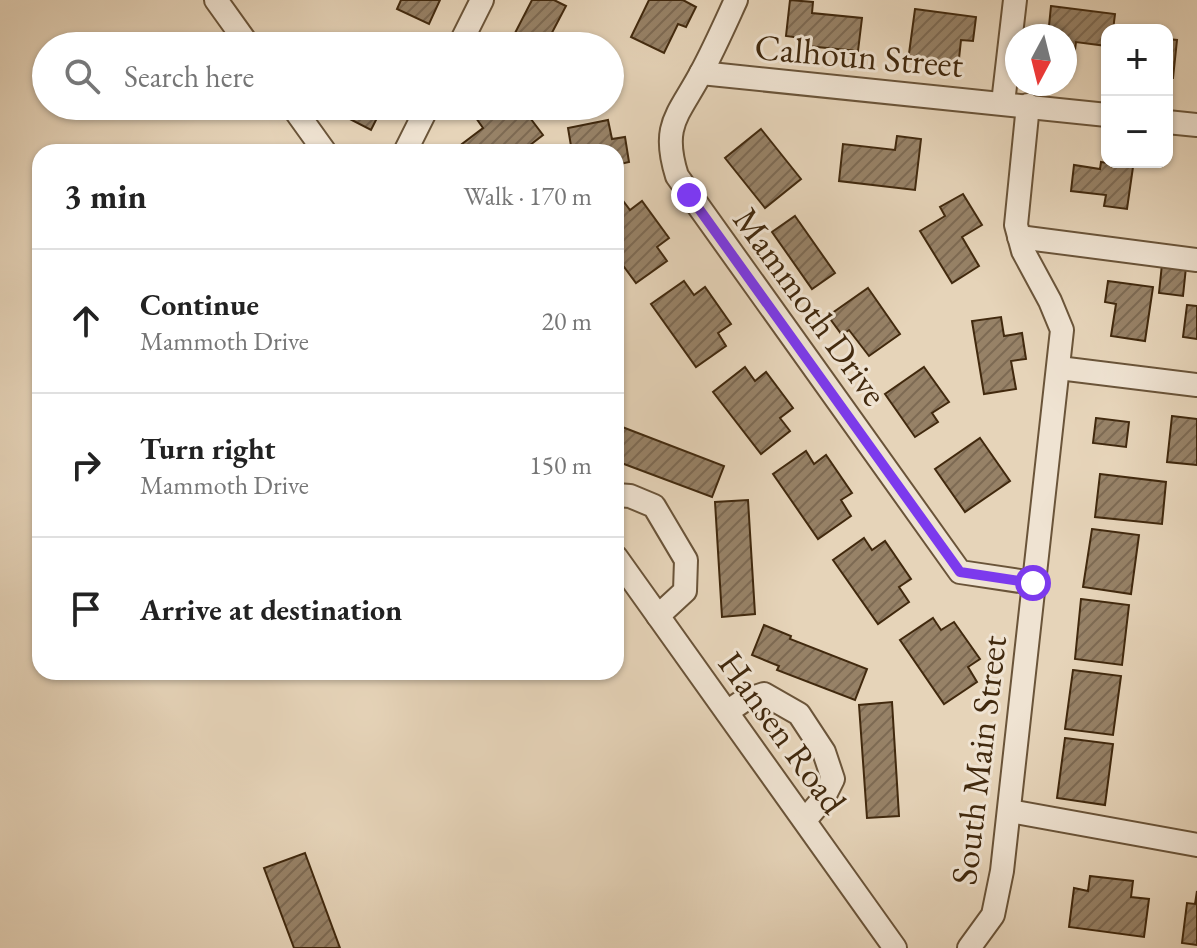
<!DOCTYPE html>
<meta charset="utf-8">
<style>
body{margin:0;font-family:"EB Garamond",serif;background:#f6f6f6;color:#222}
.controls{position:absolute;right:24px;top:24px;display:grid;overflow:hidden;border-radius:16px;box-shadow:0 2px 6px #0004}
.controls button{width:72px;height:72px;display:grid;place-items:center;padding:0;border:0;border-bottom:2px solid #e0e0e0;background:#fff;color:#222;font:40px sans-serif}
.compass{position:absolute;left:1005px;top:24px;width:72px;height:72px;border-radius:50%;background:#fff;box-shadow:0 2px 6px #0004;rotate:187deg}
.stop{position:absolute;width:24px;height:24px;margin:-18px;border:6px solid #7c3aed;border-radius:50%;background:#fff}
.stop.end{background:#7c3aed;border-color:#fff;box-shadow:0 2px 8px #0008}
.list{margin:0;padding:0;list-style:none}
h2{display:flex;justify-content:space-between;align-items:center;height:104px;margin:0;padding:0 32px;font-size:34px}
h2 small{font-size:26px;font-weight:400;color:#767676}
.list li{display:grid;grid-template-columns:52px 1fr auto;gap:24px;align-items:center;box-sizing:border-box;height:144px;padding:0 32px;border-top:2px solid #e0e0e0}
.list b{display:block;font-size:30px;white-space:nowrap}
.list p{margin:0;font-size:26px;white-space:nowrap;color:#767676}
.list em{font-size:26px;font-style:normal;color:#767676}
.icon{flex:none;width:44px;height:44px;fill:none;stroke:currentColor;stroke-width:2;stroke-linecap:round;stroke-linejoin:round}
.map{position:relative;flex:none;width:1197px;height:948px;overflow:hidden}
.search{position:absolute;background:#fff;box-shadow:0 2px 6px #0004;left:32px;top:32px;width:592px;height:88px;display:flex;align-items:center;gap:20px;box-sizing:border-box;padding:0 28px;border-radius:44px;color:#767676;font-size:30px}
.panel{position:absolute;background:#fff;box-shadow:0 2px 6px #0004;left:32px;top:144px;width:592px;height:536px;border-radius:24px}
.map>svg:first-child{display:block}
.building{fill:url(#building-hatch);stroke:#41290e;stroke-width:2}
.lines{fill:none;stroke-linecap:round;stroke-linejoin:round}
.minor-casing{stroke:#6a5439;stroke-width:26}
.minor{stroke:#efe3d2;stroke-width:22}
.route{stroke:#7c3aed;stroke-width:10}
.labels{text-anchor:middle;stroke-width:6;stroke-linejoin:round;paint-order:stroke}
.street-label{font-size:36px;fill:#41290e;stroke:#efe3d2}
</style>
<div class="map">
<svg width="1197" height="948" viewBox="0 0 1197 948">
<defs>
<pattern id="building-hatch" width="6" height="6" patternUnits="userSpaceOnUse" patternTransform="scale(2)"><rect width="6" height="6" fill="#978267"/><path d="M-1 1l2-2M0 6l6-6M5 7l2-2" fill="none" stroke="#7d6a53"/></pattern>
</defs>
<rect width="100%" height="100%" fill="#e6d4b9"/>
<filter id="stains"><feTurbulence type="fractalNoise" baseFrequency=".0025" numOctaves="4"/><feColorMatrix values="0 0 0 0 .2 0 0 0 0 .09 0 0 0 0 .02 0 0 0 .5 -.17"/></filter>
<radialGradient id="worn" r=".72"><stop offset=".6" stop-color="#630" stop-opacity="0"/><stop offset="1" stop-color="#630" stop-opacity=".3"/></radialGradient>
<g class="building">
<path d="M401,0h39l-11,24 -32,-15z"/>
<path d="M532,0h22l12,6 -21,40h-32l6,-11 -4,-2z"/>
<path d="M649,0h34l13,7 -10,20 -8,-3 -14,29 -33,-16z"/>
<path d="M790,0l23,2 -1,11 50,5 -4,33 -51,-5 1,-7 -22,-3z"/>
<path d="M1051,6l64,8 -2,16h-6v16l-31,-4 -3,24 -8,-1v-29h-17z"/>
<path d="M915,9l61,8 -3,24 -12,-1 -3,28 -50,-7z"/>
<path d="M1167,39l10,1 -4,38h-6z"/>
<path d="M349,106h34l-12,24 -27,-14z"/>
<path d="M492,106h29l22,29 -22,17h-53l-6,-8 21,-16 -7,-10z"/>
<path d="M608,120l4,19 13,-2 4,25 -13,3v-13h-44l-4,-24z"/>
<path d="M761,129l40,50 -36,29 -40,-50z"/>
<path d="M897,136l24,3 -6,51 -76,-9 4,-37 52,6z"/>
<path d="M1101,162l32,5 -6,42 -23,-3 2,-11 -35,-4 3,-26 26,4z"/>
<path d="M963,194l19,31 -20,12 17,29 -27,17 -32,-52 25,-15 -5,-9z"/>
<path d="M621,198l9,12 12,-9 27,37 -12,9 10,14 -31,22 -20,-27v-55z"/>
<path d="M795,216l40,57 -23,16 -40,-57z"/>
<path d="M1162,264l24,3 -3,29 -24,-3z"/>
<path d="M684,281l10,14 11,-8 26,37 -13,9 8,13 -30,21 -45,-63z"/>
<path d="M1108,281l45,6 -8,54 -34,-5 5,-32 -11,-2z"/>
<path d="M868,288l32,46 -31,22 -20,-26 -7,5 -14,-19z"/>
<path d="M1187,305l10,1v33l-14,-2z"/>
<path d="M1001,317l3,19 18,-3 4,26 -15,2 5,28 -32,5 -12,-73z"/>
<path d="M745,367l10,14 11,-9 27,36 -13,10 10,13 -29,23 -48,-62z"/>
<path d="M924,367l25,35 -17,11 6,9 -23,15 -30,-43z"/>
<path d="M1172,416l25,3v46l-30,-3z"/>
<path d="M1096,418l33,4 -3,25 -33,-4z"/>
<path d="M617,425l107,41 -12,31 -96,-36z"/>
<path d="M980,438l30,43 -45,31 -30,-43z"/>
<path d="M806,451l8,13 12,-9 26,38 -11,7 10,16 -33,23 -45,-65z"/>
<path d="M1100,474l66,8 -4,42 -67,-7z"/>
<path d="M748,500l7,114 -33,3 -7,-115z"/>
<path d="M1092,529l47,6 -8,59 -48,-7z"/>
<path d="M864,538l8,12 13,-9 26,38 -12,8 10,15 -31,22 -45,-64z"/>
<path d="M1081,599l48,6 -7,60 -47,-6z"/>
<path d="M933,618l8,12 13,-8 26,37 -12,8 9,15 -33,22 -44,-64z"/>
<path d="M764,625l27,11 -1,3 77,30 -12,31 -78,-30 2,-4 -27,-11z"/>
<path d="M1073,670l48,6 -8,59 -48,-6z"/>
<path d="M892,702l7,114 -32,2 -8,-113z"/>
<path d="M1065,738l48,6 -8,61 -48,-7z"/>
<path d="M305,853l35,95h-46l-30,-80z"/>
<path d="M1090,876l43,5 -2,16 18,2 -5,38 -75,-10 5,-39 14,3z"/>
<path d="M1197,891v54l-15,-2 5,-40 8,1z"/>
</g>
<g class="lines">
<defs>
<g id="minor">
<path d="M216,0l33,46"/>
<path d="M736,0c-11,24 -22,49 -35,73 -23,43 -40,52 -24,103l283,396 73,11"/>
<path d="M459,46l23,-46"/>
<path d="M701,73l406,42"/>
<path d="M1003,103l12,-103"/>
<path d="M292,106l33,46"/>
<path d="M1167,122l30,3"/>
<path d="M405,152l23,-46"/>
<path d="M1019,237l178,23"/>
<path d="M1059,368l138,17"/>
<path d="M616,495l14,1 24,10 32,54 -1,31 -27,25"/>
<path d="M616,557l279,391"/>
<path d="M727,712l16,-11 21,-7 35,20 25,38 9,27 -10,20 -18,21"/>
<path d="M1010,811l187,34"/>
<path d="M969,948l24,-33 9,-44 60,-541 -12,-29 -27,-50 -7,-26 12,-120"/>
</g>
</defs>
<use href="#minor" class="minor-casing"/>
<use href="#minor" class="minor"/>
</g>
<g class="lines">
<path class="route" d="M689,195l271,377 73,11"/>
</g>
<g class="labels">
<g class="street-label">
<text transform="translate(859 55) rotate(5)" y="13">Calhoun Street</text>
<text transform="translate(811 306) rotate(54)" y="13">Mammoth Drive</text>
<text transform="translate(783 732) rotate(54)" y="13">Hansen Road</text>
<text transform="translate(978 760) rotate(-83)" y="13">South Main Street</text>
</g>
</g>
<rect width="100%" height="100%" filter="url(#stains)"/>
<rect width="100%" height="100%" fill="url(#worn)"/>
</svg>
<div class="controls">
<button>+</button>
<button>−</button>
</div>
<svg class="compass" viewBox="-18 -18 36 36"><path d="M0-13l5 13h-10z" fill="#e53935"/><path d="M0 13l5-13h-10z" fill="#767676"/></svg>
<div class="stop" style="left:1033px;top:583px"></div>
<div class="stop end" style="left:689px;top:195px"></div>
<div class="search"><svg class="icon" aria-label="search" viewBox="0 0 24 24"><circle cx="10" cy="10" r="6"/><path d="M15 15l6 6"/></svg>Search here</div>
<section class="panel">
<h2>3 min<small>Walk · 170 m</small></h2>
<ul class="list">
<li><svg class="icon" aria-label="ahead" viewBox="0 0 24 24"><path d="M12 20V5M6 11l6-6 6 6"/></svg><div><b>Continue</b><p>Mammoth Drive</p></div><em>20 m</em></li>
<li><svg class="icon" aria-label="right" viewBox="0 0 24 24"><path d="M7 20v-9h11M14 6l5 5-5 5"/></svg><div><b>Turn right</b><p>Mammoth Drive</p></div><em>150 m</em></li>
<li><svg class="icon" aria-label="arrive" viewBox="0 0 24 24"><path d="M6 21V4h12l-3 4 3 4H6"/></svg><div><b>Arrive at destination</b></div></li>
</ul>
</section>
</div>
